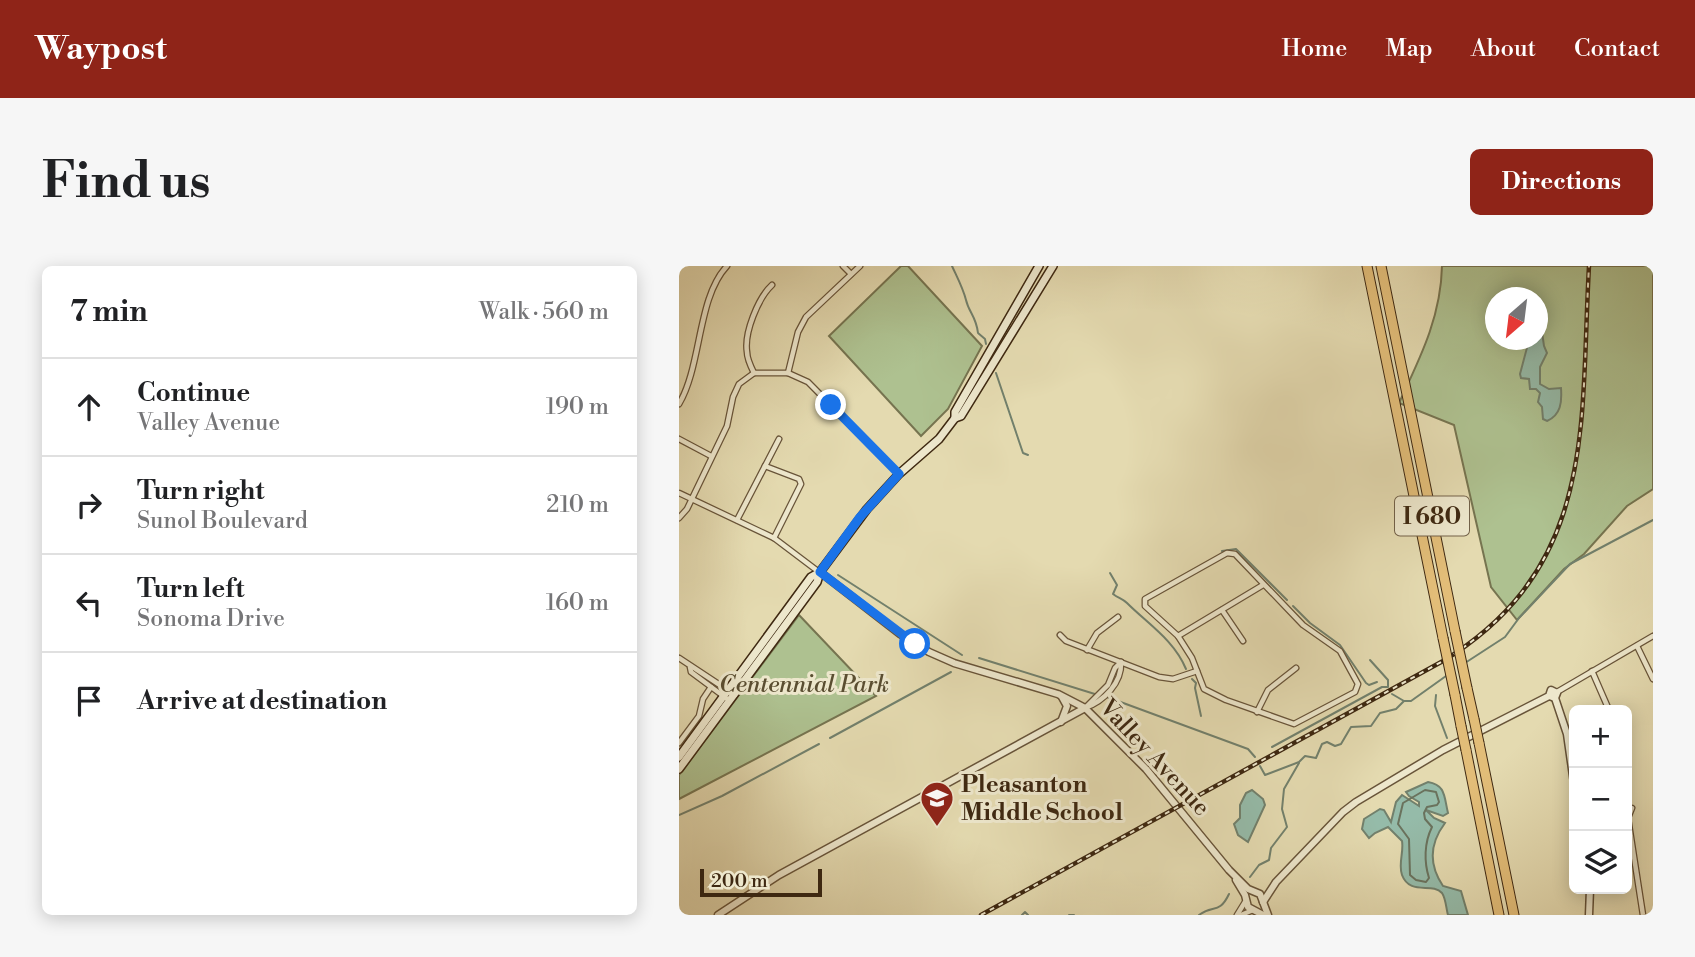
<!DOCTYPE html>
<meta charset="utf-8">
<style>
body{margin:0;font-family:"Libre Bodoni",serif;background:#f6f6f6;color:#202124}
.controls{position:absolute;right:21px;bottom:21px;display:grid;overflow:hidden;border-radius:10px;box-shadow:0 4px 18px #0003}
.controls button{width:63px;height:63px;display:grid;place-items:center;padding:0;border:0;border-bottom:2px solid #e0e0e0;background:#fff;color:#202124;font:35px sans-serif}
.compass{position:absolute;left:806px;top:21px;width:63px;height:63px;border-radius:50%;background:#fff;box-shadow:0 4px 18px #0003;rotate:208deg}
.scale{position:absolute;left:21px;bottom:18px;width:122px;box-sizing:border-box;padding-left:7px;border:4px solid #3e2811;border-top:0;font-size:19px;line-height:24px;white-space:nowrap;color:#3e2811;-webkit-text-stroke:5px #ede7cc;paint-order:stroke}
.stop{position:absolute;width:21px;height:21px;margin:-16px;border:5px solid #1a73e8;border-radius:50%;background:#fff}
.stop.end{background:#1a73e8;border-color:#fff;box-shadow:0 2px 7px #0008}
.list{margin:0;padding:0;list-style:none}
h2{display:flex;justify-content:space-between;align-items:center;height:91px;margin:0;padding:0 28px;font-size:30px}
h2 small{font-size:23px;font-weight:400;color:#757577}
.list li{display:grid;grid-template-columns:46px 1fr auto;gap:21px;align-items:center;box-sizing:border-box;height:98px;padding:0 28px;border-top:2px solid #e0e0e0}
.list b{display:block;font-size:26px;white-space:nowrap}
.list p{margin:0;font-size:23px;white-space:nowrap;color:#757577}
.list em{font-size:23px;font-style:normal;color:#757577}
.icon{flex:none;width:38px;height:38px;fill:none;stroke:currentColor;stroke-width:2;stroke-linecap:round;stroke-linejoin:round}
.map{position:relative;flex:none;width:974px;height:649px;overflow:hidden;border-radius:10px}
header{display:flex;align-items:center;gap:42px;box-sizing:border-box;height:98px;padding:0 35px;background:#8f2418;color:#fff}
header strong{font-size:33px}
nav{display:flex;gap:38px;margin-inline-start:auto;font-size:24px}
.intro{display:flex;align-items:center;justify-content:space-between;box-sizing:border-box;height:168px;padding:0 42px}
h1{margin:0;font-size:49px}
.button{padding:18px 32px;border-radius:10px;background:#8f2418;color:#fff;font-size:24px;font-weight:700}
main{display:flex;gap:42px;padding:0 42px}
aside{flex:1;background:#fff;border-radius:10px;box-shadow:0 4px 18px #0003}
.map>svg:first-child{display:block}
.green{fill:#aec190;stroke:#767450;stroke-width:2;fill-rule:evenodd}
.water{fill:#95bba9;stroke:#72806c;stroke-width:2}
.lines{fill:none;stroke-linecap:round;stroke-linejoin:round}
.shore{stroke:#6a725d;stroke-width:2}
.stream{stroke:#72806c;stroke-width:2}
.minor-casing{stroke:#685439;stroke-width:7}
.tertiary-casing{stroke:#685439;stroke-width:9}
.secondary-casing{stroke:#3e2811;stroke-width:10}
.motorway-casing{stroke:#3e2811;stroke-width:11}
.minor{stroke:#ede7cc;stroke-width:4.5}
.tertiary{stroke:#ede7cc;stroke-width:6}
.secondary{stroke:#ede7cc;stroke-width:7}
.motorway{stroke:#e2bd78;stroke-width:9}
.rail-casing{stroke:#3e2811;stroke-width:4.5}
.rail{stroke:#ede7cc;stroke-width:2;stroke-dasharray:5;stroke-linecap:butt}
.motorway-bridge-casing{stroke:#3e2811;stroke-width:11;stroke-linecap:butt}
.motorway-bridge{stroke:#e2bd78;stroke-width:9}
.route{stroke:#1a73e8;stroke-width:9}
.labels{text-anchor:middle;stroke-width:6;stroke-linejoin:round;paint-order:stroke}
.shield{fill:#ede7cc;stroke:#726149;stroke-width:2}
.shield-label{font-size:23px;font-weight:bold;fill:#3e2811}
.park-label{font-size:24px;font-style:italic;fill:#5a4e31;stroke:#ede7cc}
.street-label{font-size:24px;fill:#3e2811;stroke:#ede7cc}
.poi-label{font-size:24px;font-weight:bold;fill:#3e2811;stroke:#ede7cc;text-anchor:start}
</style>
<header>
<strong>Waypost</strong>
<nav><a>Home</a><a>Map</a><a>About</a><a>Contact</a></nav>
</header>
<div class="intro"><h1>Find us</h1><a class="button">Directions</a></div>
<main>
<aside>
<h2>7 min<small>Walk · 560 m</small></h2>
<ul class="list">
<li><svg class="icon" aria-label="ahead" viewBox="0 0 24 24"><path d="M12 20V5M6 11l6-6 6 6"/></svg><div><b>Continue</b><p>Valley Avenue</p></div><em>190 m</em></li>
<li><svg class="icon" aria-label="right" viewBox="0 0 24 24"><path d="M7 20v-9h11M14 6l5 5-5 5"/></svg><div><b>Turn right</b><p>Sunol Boulevard</p></div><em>210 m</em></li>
<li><svg class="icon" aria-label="left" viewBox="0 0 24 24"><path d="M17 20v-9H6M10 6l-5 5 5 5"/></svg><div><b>Turn left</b><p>Sonoma Drive</p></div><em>160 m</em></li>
<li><svg class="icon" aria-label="arrive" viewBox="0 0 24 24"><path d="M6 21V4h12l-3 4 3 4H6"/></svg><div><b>Arrive at destination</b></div></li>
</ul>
</aside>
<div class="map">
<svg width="974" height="649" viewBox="0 0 974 649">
<rect width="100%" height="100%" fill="#e4dab0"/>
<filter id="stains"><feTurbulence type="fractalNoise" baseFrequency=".00286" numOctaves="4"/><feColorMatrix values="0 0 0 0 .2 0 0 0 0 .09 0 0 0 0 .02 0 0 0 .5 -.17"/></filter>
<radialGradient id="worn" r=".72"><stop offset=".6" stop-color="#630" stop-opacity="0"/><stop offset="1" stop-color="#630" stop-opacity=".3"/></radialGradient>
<g class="green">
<path d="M222,0h7l74,80 -34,63 -27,27 -92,-100z"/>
<path d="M763,0h211v223l-26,17 -43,48 -20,15 -47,51 -26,-33 -37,-162 -55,-22c21,-45 42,-86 43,-137zM816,32h42v42h-42z"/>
<path d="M120,349l77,81 -197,103v-24z"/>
</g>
<g class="water">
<path d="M859,66h4l2,14 3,7 -7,14v17l9,5 12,-1c1,14 0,27 -14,33l-4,-2 -1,-12 -4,-5 2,-9 -4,-4h-6l-1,-10 -8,-1 -1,-4 9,-34h8z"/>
<path d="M749,516c18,3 16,15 20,31l-5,3 -17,-6 8,8 11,5c-15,20 -17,41 -2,63l18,5 7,24h-20c-2,-7 -2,-16 -6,-22 -10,-11 -32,3 -40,-18 -4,-11 2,-23 0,-34l-14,-14 -13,6 -6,5 -7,-9 2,-10 16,-10 4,1 7,12 5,-20 6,-7 17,11v-4l-10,-6 -3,-4z"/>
<path d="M573,524l11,9 2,6 -17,37 -10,-7 -4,-11 6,-6v-13l6,-12z"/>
</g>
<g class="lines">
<path class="shore" d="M746,524l11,2 3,10 -2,3 -10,2 -3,6 1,6 7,8c-8,16 -8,35 -3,51l-3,4 -10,-2 -6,-5 -1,-36 -11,-15 5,-21z"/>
<g class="stream">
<path d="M273,0c5,11 11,22 14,34 3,13 10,16 12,33l7,6 1,5"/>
<path d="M317,107l27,80 5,2"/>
<path d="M543,285l14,-2 51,51"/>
<path d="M431,307l7,12 -4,9c5,4 10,5 14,9 21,21 47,37 59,66"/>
<path d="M159,309l124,80"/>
<path d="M614,340l17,17 30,22 26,38 3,2 8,-3"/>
<path d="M300,392l119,37"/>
<path d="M786,397l40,-26 14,-19 51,-54 83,-44"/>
<path d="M513,413l4,4 -1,5 6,28"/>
<path d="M713,428l12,7"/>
<path d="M757,429l-1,11 12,32"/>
<path d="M428,431l141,52 7,8"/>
<path d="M151,472l121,-66"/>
<path d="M593,481l110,-60h6v-7l-18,-20"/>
<path d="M581,500l5,9 34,-13 6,-6 11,2 6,-14 5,-2 8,4 6,-2 10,-17 20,-1 9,-13 16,-4 8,-8h7l35,-25"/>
<path d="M0,549l43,-19 97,-52"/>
<path d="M571,611l9,-12 10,-5 2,-12 16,-21 -5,-18 2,-20 15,-26"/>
<path d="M343,649l3,-3 3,3"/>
<path d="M390,649h5"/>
<path d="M520,649c14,-11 20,0 30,-21"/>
</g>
<defs>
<g id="minor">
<path d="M164,0l8,8"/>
<path d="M75,107c-3,-6 -7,-14 -7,-21 -3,-19 11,-54 25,-67"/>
<path d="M109,107l10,-41 8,-15 54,-51"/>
<path d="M0,138c23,-39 18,-106 48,-138"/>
<path d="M0,173l32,17"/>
<path d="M86,200l34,13 2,5 -27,54"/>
<path d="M0,227l95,45 45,34"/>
<path d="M0,252l8,-9 40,-83 6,-29 6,-13 15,-11h34l20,9 91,92"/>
<path d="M58,254l42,-81"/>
<path d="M548,287l8,1 68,71 37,26 18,33 -3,8 -61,32 -68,-24 -22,-11 -12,-31 -14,-22 -33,-30v-7z"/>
<path d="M543,344l21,31"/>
<path d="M381,369l6,6 93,36 14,2 24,-8"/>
<path d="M499,370l85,-51"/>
<path d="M958,380l16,33"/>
<path d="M408,384l10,-17 21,-16"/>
<path d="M0,392l56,37"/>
<path d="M11,401l1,5 35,26"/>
<path d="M913,405l17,39"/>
<path d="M878,426l96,-56"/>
<path d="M407,441l22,-22 7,-17 6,-6"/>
<path d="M406,442c19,-7 37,-25 36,-46"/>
<path d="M578,446l11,-22 28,-22"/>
<path d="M0,477l20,-27 4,-17 8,-12"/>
<path d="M953,542l-4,10 15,97"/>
<path d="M558,649l8,-13"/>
<path d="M562,649l12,-5"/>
</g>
<g id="tertiary">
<path d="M141,306l80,62 29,18 25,11 104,31 27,14 61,61 83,101 19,19 12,5 8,21"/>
<path d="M876,432l12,36 7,49"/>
<path d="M382,456l6,-16 -5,-9"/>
<path d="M557,614l9,15 3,12 15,8"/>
<path d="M584,636l13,-20 67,-70 13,-10 87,-52 106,-54 2,-6 6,3 -2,5 -6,-2"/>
<path d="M39,649l61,-40 306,-167"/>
<path d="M910,649l1,-26"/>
</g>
<g id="secondary">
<path d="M276,152v-6l84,-146"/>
<path d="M0,491l132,-180 9,-5"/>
<path d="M0,503l138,-187 3,-10 47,-63 32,-35 40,-35 16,-21 6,-2 92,-150"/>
</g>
<g id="motorway">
<path d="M688,0l76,372"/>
<path d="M702,0l74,365"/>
<path d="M788,422l7,31"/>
<path d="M776,429l6,31"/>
<path d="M800,477l35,172"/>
<path d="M787,484l33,165"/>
</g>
</defs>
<use href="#minor" class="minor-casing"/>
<use href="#tertiary" class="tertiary-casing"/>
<use href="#secondary" class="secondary-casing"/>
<use href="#motorway" class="motorway-casing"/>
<use href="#minor" class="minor"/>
<use href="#tertiary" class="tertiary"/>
<use href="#secondary" class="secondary"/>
<use href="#motorway" class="motorway"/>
<defs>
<path id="rail" d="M302,649l462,-254c155,-95 137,-237 146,-395"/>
</defs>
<use href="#rail" class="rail-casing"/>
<use href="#rail" class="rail"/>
<defs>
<g id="motorway-bridge">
<path d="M776,365l12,57"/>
<path d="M764,372l12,57"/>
<path d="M795,453l5,24"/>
<path d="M782,460l5,24"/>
</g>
</defs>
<use href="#motorway-bridge" class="motorway-bridge-casing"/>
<use href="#motorway-bridge" class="motorway-bridge"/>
</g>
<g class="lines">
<path class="route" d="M152,139l68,69 -39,43 -40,55 95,72"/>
</g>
<defs>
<symbol id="school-pin" viewBox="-11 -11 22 30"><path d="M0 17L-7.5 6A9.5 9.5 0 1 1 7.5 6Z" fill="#8f2418" stroke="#ede7cc"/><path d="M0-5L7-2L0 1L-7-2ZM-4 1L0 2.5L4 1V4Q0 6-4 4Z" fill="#fff"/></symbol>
</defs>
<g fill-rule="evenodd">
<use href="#school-pin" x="239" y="513" width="38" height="52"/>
</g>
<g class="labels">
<rect class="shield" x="716" y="230.5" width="74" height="39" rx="5"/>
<g class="shield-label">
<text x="753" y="258">I 680</text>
</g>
<g class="park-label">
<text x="125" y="426">Centennial Park</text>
</g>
<g class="street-label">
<text transform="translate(476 491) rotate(47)" y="8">Valley Avenue</text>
</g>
<g class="poi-label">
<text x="282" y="526">Pleasanton<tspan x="282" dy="28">Middle School</tspan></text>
</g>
</g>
<rect width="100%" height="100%" filter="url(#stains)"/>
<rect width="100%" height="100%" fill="url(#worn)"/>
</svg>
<div class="controls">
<button>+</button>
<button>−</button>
<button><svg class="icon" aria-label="layers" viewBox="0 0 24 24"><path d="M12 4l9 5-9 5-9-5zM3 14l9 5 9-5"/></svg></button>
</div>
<svg class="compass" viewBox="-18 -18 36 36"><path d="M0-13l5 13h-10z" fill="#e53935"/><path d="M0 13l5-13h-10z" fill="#757577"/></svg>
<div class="scale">200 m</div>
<div class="stop" style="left:236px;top:378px"></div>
<div class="stop end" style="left:152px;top:139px"></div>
</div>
</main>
